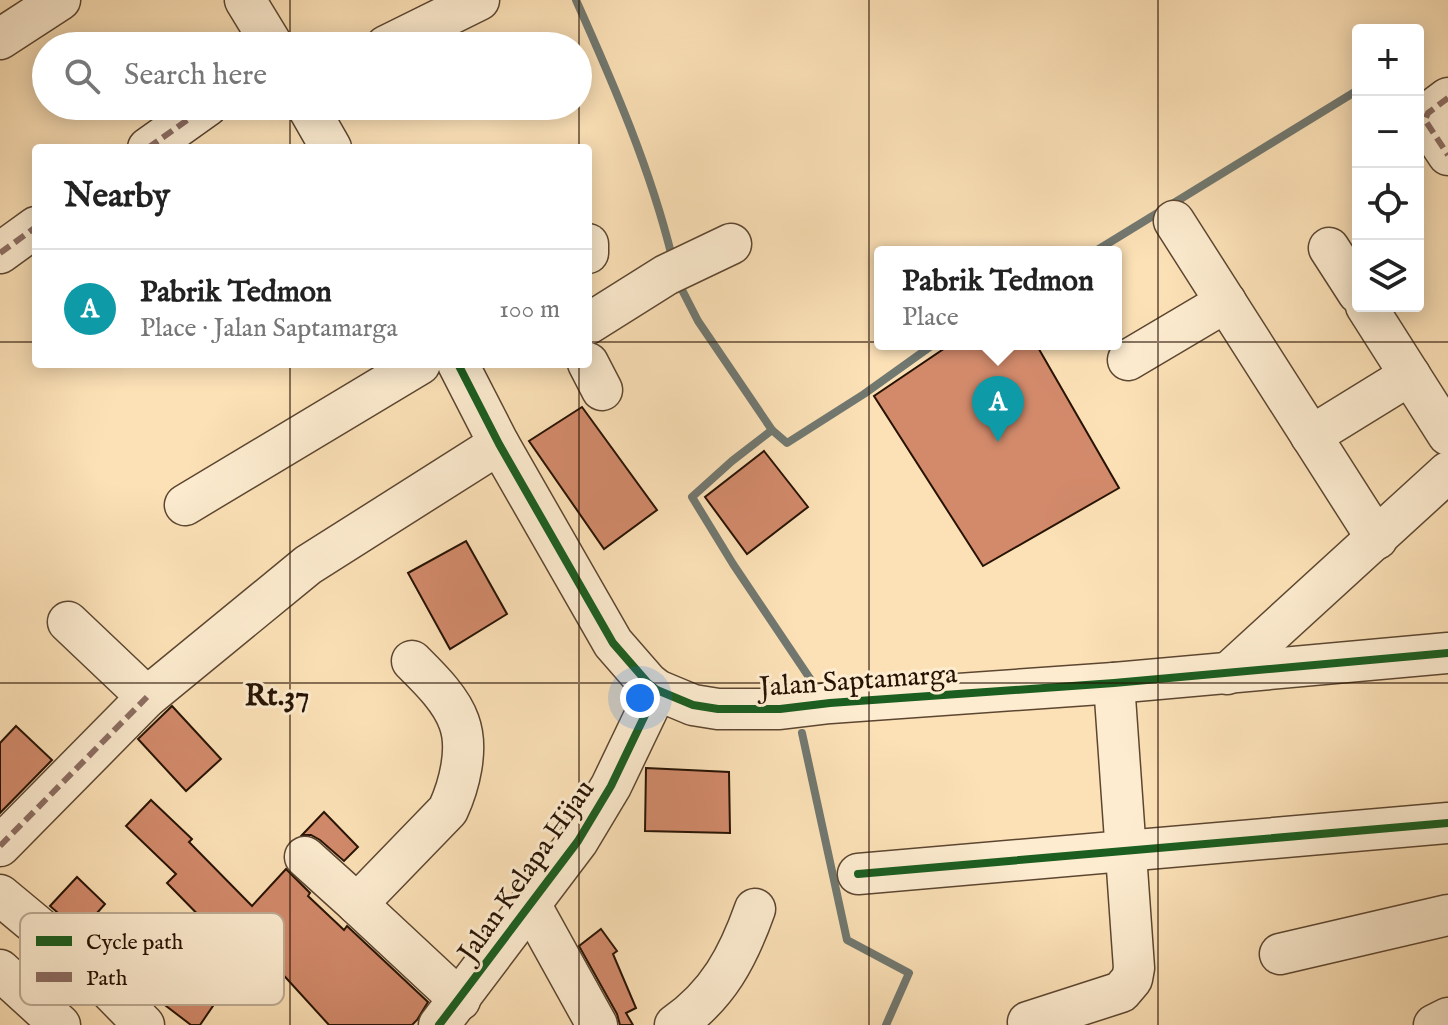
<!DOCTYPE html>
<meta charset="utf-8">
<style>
body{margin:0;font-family:"IM FELL English",serif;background:#f2f2f2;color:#222}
.controls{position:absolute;right:24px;top:24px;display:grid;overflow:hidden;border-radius:8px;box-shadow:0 4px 20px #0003}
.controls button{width:72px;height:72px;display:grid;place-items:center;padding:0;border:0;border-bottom:2px solid #e0e0e0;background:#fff;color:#222;font:40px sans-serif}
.you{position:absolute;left:640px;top:698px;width:28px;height:28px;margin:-20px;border:6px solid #fff;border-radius:50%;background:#1a73e8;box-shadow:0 0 0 12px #1a73e833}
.badge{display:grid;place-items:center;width:52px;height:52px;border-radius:50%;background:#ea580c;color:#fff;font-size:26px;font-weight:700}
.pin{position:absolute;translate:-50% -66px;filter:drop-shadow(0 2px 4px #0008)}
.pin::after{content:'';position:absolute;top:42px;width:28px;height:24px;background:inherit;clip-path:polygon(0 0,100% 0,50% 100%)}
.popup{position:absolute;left:874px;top:246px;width:248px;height:104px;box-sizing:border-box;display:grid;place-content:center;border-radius:8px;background:#fff;filter:drop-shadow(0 2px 6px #0005);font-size:26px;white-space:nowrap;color:#767676}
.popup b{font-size:30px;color:#222}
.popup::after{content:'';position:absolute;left:50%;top:100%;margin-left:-16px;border:16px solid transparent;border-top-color:#fff}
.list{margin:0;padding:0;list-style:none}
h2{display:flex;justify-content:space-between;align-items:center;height:104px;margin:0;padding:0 32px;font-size:34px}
h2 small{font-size:26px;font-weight:400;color:#767676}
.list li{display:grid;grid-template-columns:52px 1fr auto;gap:24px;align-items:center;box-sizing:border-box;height:120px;padding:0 32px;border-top:2px solid #e0e0e0}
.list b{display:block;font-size:30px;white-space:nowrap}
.list p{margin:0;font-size:26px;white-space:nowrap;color:#767676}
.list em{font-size:26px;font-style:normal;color:#767676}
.icon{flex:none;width:44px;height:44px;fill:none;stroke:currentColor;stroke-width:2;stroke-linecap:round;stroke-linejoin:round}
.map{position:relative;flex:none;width:1448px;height:1025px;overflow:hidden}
.search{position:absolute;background:#fff;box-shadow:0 4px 20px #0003;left:32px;top:32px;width:560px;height:88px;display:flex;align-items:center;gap:20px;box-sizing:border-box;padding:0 28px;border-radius:44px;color:#767676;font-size:30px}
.panel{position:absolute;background:#fff;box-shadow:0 4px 20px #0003;left:32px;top:144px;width:560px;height:224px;border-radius:8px}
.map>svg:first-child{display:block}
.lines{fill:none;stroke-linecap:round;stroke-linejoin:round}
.stream{stroke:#717870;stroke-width:8}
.building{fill:#d28a6b;stroke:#271304;stroke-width:2}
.minor-casing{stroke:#5c4631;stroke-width:43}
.minor{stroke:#fdecd0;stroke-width:40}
.quiet{stroke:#8d6e63;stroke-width:6;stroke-dasharray:12 6;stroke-linecap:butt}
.cycleway-casing{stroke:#fdecd0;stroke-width:13}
.cycleway{stroke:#1b5e20;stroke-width:8}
.grid{fill:none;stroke:#271304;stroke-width:2;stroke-opacity:0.55}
.labels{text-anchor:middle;stroke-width:6;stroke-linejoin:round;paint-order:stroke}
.street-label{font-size:28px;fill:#271304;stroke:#fdecd0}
.neighbourhood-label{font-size:30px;font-weight:bold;fill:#271304;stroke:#fdecd0}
.key{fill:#fdecd0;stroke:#bdab93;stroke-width:2}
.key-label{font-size:22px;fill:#271304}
</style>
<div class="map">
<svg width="1448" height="1025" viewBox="0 0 1448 1025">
<rect width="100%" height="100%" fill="#fce1b7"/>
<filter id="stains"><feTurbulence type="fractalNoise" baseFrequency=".0025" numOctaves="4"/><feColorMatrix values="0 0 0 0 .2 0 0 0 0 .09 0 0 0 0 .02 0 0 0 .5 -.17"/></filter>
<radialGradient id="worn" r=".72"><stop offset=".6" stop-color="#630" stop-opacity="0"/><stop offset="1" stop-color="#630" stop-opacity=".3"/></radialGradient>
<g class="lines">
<g class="stream">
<path d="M576,0c38,85 75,170 97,261"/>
<path d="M1094,252l264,-162"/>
<path d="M678,282l20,39 74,109 -40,31 -40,36 41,67 82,122 -9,1"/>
<path d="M772,430l15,13 77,-49 70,-50"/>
<path d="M802,733l45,207 62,33 -23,52"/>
</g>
</g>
<g class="building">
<path d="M951,344h85l83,144 -136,78 -109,-170z"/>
<path d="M582,407l75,103 -53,39 -75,-108z"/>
<path d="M764,451l44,56 -61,47 -42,-57z"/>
<path d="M466,541l41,73 -57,35 -42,-76z"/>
<path d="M172,706l49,53 -35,32 -48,-52z"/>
<path d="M16,726l36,34 -52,53v-70z"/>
<path d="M646,768l83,4 1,61 -85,-2z"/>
<path d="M151,800l41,39 -3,3 63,64 34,-37 24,24 -2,3 36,34 3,-4 81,76 -11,18 -5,5h-83l-62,-68 -8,8 -38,-35 -4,4 -50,-51 9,-9 -50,-48z"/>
<path d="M324,812l34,35 -14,14 -24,-21 -9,-5h-9z"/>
<path d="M77,877l28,27 -25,28 -30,-26z"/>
<path d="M601,929l16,22 -4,3 23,54 -10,5 7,12h-13l-3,-11 -38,-68z"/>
<path d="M142,961l20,10 6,-10 18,12 -2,4 33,23 -17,25h-9l-59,-45z"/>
</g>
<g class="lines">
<defs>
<g id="minor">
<path d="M245,0l28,46"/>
<path d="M0,39l60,-39"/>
<path d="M386,46l93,-46"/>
<path d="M1448,98l-20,15 -3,7 23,35"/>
<path d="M307,106l24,42"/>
<path d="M148,148l59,-42"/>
<path d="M1174,221l203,318"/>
<path d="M588,244v9"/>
<path d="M1329,248l29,45"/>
<path d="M0,253l36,-26"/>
<path d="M1366,306l82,129"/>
<path d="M588,324l78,-49 65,-31"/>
<path d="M1128,360l98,-58"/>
<path d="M588,363l14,27"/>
<path d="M458,364l41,80 114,199 34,39 10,8 36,15 25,4h62l50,-6 284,-20 334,-30"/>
<path d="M1311,436l99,-61"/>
<path d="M185,505l235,-141"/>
<path d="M68,622l79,75"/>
<path d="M1227,674l221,-202"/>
<path d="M0,846l147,-149 161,-132 191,-121"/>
<path d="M305,857l52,47 91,-94c11,-24 21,-61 11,-88 -8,-23 -30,-44 -47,-61"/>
<path d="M858,874l590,-51"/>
<path d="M0,895l89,74 55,56"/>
<path d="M357,904l103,96"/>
<path d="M530,904l67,121"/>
<path d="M1280,954l168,-39"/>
<path d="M0,970l60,55"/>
<path d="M1028,1022l93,-30 11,-13 2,-11 -20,-285"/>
<path d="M439,1025l139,-184 33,-55 46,-96"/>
<path d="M675,1025c43,-30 63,-68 80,-116"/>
<path d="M1434,1025l14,-7"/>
</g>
</defs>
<use href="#minor" class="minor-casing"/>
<use href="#minor" class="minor"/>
<g class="quiet">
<path d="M1448,98l-20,15 -3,7 23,35"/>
<path d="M148,148l59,-42"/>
<path d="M0,253l36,-26"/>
<path d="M0,846l147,-149"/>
</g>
<defs>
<g id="cycleway">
<path d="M458,364l41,80 114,199 34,39 10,8 36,15 25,4h62l50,-6 284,-20 334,-30"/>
<path d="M858,874l590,-51"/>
<path d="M439,1025l139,-184 33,-55 46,-96"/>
</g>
</defs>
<use href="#cycleway" class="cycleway-casing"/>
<use href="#cycleway" class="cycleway"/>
</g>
<path class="grid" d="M290,0v46M579,0v148M869,0v1025M1158,0v1025M290,106v42M0,342h36M588,342h860M290,364v661M579,364v661M0,683h1448"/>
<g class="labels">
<g class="street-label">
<text transform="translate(858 679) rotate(-4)" y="10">Jalan Saptamarga</text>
<text transform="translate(525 870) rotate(-55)" y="10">Jalan Kelapa Hijau</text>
</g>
<g class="neighbourhood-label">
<text x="277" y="705">Rt.37</text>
</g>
</g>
<rect x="20" y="913" width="264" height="92" rx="12" class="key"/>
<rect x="36" y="936" width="36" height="10" fill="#1b5e20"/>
<rect x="36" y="972" width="36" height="10" fill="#8d6e63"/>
<g class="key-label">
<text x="86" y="949">Cycle path</text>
<text x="86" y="985">Path</text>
</g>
<rect width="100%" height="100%" filter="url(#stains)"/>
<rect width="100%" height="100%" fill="url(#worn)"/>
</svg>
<div class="controls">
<button>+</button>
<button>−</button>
<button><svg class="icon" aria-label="locate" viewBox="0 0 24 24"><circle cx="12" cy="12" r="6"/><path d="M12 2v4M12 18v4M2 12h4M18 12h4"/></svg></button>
<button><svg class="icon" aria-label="layers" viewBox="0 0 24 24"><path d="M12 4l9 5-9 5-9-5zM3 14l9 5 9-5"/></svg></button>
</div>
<div class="you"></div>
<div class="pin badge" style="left:998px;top:442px;background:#0f9aa8">A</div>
<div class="popup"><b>Pabrik Tedmon</b>Place</div>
<div class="search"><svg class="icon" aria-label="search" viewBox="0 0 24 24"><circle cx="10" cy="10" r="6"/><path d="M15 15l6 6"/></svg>Search here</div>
<section class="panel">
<h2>Nearby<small></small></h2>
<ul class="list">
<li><span class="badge" style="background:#0f9aa8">A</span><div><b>Pabrik Tedmon</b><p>Place · Jalan Saptamarga</p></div><em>100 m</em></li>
</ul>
</section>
</div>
